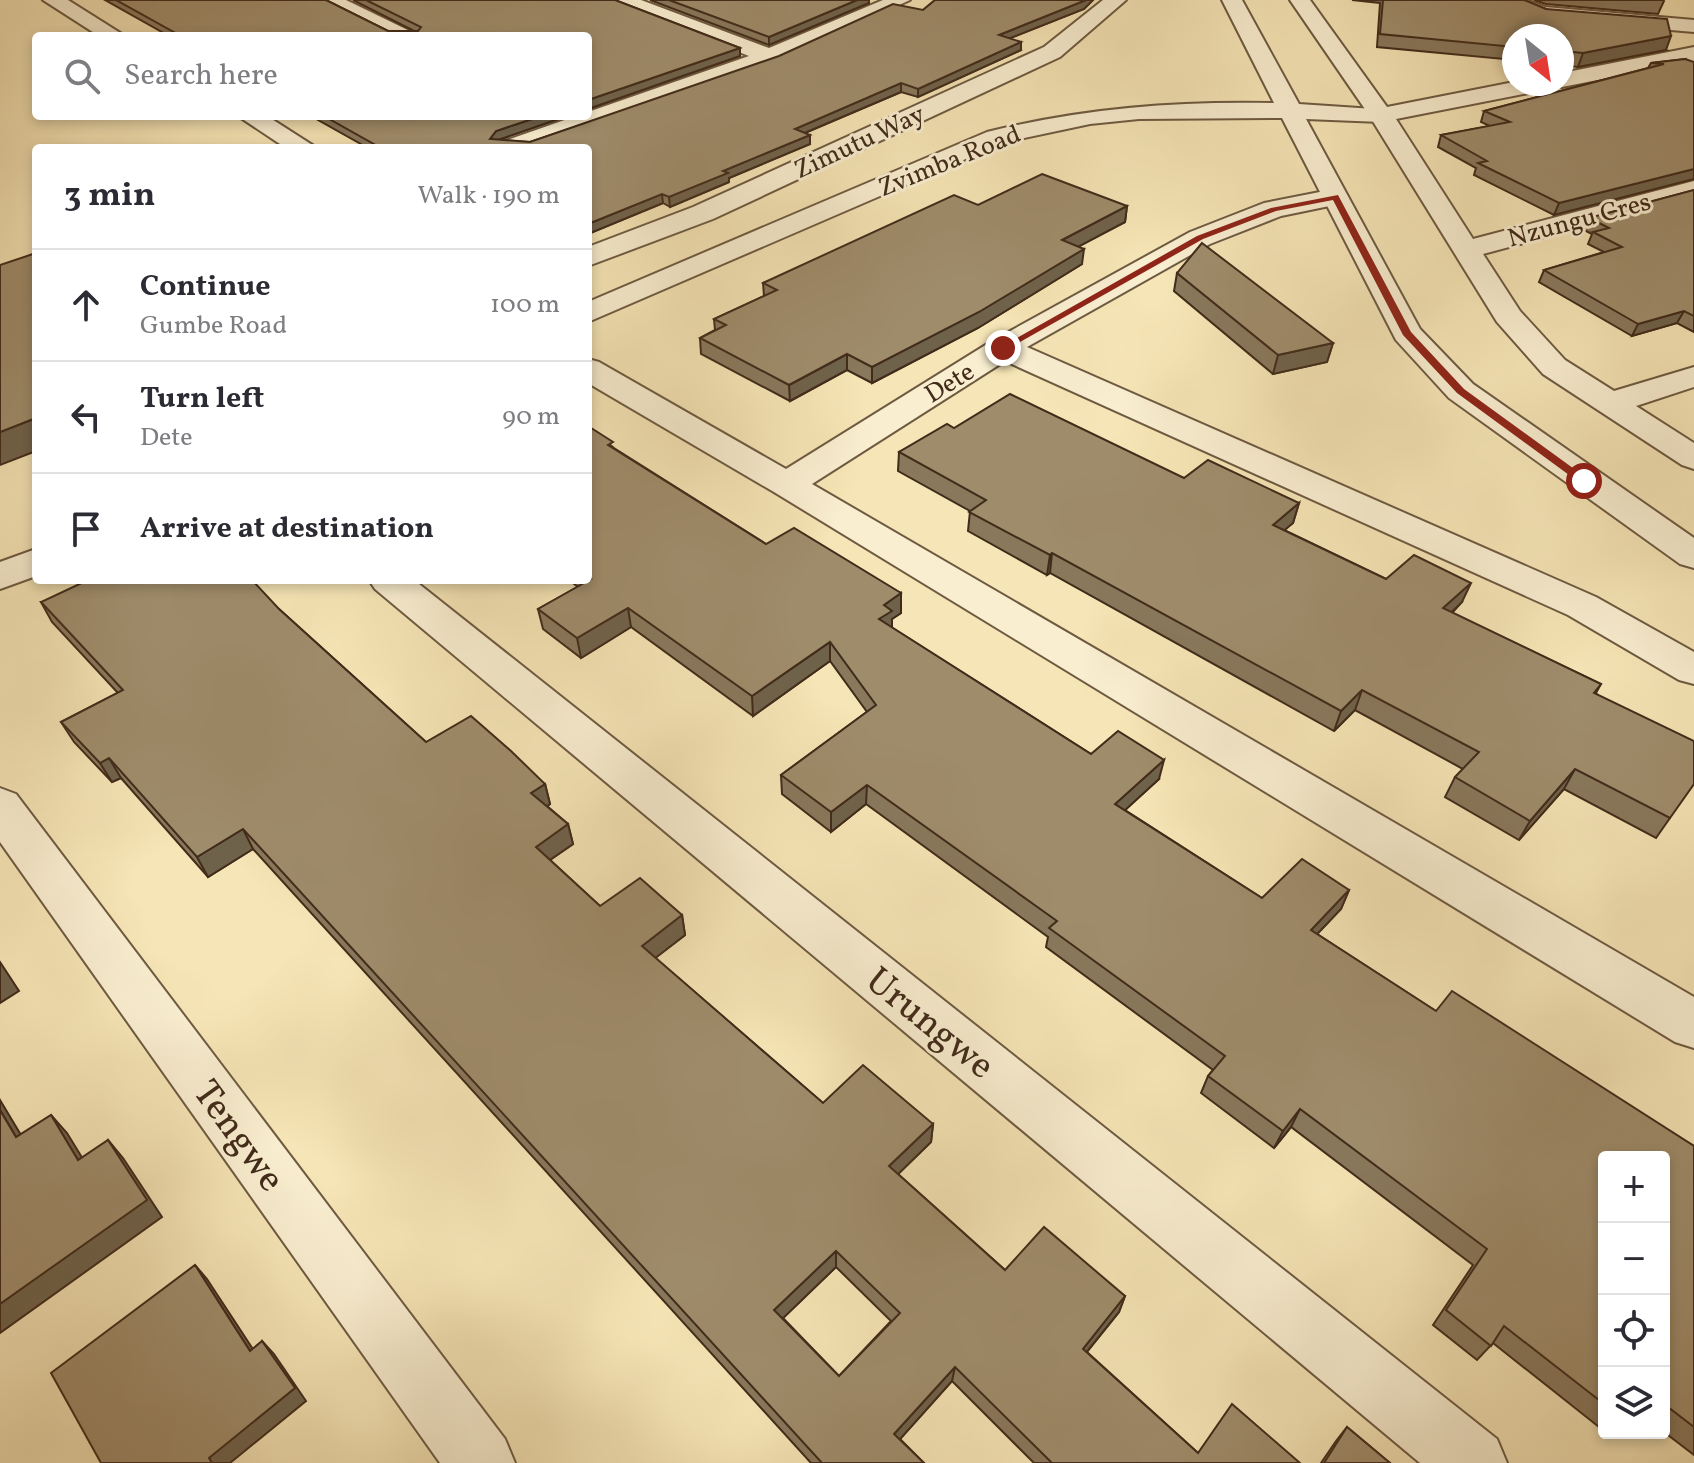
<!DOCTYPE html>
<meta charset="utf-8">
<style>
body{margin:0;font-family:Vollkorn,serif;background:#f7f7f7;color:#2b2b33}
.controls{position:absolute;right:24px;bottom:24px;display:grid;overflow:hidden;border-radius:8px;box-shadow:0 4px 12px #0003}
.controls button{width:72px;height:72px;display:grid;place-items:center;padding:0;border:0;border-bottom:2px solid #e1e1e2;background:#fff;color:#2b2b33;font:40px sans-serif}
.compass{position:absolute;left:1502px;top:24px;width:72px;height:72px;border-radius:50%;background:#fff;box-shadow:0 4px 12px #0003;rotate:150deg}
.stop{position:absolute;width:24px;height:24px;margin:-18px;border:6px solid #8f2418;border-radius:50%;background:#fff}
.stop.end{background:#8f2418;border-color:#fff;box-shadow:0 2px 8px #0008}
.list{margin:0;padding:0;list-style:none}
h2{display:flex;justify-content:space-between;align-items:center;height:104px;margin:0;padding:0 32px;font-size:34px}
h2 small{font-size:26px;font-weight:400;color:#7c7c81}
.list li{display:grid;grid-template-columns:52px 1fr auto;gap:24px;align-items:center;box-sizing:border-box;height:112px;padding:0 32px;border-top:2px solid #e1e1e2}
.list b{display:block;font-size:30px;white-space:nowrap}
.list p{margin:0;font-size:26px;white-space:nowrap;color:#7c7c81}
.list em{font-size:26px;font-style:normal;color:#7c7c81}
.icon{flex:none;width:44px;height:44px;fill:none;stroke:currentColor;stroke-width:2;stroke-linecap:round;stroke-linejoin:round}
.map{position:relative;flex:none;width:1694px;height:1463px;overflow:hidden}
.search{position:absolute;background:#fff;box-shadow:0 4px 12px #0003;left:32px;top:32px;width:560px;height:88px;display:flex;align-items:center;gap:20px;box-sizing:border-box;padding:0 28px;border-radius:8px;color:#7c7c81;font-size:30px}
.panel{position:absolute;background:#fff;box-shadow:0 4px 12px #0003;left:32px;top:144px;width:560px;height:440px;border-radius:8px}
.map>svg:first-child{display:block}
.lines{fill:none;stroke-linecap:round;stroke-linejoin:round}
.minor-casing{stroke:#6e5a41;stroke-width:4}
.tertiary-casing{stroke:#6e5a41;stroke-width:4}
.minor{fill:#f9eed0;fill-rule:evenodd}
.tertiary{fill:#f9eed0;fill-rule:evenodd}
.wall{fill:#89785c;stroke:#412b1a;stroke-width:2;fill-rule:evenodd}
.shaded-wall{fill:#6f624b;stroke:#412b1a;stroke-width:2}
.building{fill:#9f8c6b;stroke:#412b1a;stroke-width:2;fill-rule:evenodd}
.route{fill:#8f2418}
.labels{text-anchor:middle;stroke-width:6;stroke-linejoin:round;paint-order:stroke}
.far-street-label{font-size:26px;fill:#412b1a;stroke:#f9eed0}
.near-street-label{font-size:38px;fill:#412b1a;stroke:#f9eed0}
</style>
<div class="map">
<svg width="1694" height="1463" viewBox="0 0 1694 1463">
<rect width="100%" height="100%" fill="#f6e5b6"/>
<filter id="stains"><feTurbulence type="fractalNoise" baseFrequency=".0025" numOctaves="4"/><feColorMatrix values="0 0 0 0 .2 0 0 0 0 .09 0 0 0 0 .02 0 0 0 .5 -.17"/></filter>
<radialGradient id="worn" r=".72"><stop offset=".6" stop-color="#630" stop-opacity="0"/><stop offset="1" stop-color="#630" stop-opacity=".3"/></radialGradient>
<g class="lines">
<defs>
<g id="minor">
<path d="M43,0h25l57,36h-26z"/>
<path d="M319,0h27l74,36h-29z"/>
<path d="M612,0h29l128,48 114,-48h27l-132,61 -246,87h-37l4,-5 77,-27h12v-4l161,-56 -134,-52z"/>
<path d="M1103,0h23l-66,57 -347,162 -125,47v-19l105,-40 351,-160z"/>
<path d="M1290,0h20l77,107 127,-25 36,2 -11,7 -143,28 77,120 221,-58v16l-211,57 37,57 45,49 49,31 80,-24v20l-58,19 58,37v26l-12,-4 -139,-91 -46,-52 -128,-207z"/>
<path d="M1497,0h29l19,7 149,13v12l-152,-13z"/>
<path d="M1694,47v14l-132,26 -9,-3h9v-11z"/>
<path d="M238,116h29l50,32h-31z"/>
<path d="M1335,189l9,2 4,6 -4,6 -63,13 -71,28 -183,103 569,250 98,55v32l-15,-4 -111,-65 -563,-254 -193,123 882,513v51l-19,-6 -901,-550 -186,-109v-24l11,3 187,107 206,-128 198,-109 74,-29z"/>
<path d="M369,580h45l1083,859 10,24h-87l-1045,-874z"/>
<path d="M0,788l16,6 489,645 10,24h-75l-440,-621z"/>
</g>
<g id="tertiary">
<path d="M1222,0h20l57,104 90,6 4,5 -12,7 -75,-3 114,210 53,55 221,154v30l-14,-4 -231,-166 -53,-58 -114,-222 -143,1 -49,5 -85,18 -417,180v-20l399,-170c96,-24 189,-31 287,-29z"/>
<path d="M36,549v27l-36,13v-27z"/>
</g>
</defs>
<use href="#minor" class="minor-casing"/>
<use href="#tertiary" class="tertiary-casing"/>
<use href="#minor" class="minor"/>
<use href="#tertiary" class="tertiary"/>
</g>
<g class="wall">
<path d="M105,0h221l62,31h26l-61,-31h262l125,48v8l-152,53v-73h-419z"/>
<path d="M650,0h219v3l-100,42z"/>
<path d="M935,0h158l-9,9 -74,29 11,12 -103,47 -17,-5 -96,41 5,11 -81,34v4l-59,25 -7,-4 -75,31v-86h-220l-57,-32h256l-69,24 32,2 393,-132z"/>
<path d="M1352,0h172l22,9 120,41 -88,17 -16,-2v-29h-48v24l-137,-13 3,-44z"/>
<path d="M1534,0h129l1,1 -6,13 -112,-10z"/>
<path d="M1685,59l-131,156 -80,-40 2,-7 -38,-21 3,-12 49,-9 -9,-4 3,-11 164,-43 3,-5z"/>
<path d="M1694,190v142l-17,-9 -45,13 -93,-54 5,-12 60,-18 -16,-8 4,-10 -8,-4 5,-12z"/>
<path d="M978,205l149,1 -2,16 -47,24 4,18 -104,64 -106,55 -25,-13 -57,31 -89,-47 -1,-16 15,-8 -1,-11 50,-23 -1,-13z"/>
<path d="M1177,273l156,70 -6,19 -54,12 -99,-83z"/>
<path d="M588,426l26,22 152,96 135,49v20l-9,6v9l199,126 68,25 -34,31 137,88 87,-8 -8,19 -24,25 119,77 258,135v309l-30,-23v-275h-60v274l-111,-88 -16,17 -44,-35 40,-60 -182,-138 -17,21 -73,-55 7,-17 5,-6 -167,-123 2,-10 -182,-133 -35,28 -49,-38 -1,-19 86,-63 -37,-51 -77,55 -122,-89 -50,31 -38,-29 -5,-20 40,-22 -9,-7h19z"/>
<path d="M954,428l345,75 -6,20 -9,7 102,49 76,23 -10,11 149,71 -5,9 74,125 -14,20 -92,-49 -45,51 -74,-43 10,-20 8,-8 -108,-59 -21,21 -284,-158 -3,2 -79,-44 2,-20 -72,-40 1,-19z"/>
<path d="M41,602l238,7 147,133 119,42 5,20 -3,2 21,18 5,20 -23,16 50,46 82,9 3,20 -30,23 168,145 110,21 -2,18 -33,32 107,96 120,26 -6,16 -32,40 111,101 102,10h-266l-82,-82 -52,58 24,24h-113l-558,-614 -45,28 -87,-99 -9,4 -38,-40 -13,-20 57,-29 -66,-71zM836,1267l55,54 -52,55 -56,-58z"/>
<path d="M1347,1427l43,36h-69l15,-22z"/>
<path d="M1607,1433h12l-6,5z"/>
</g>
<g class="shaded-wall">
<path d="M857,0h12v3l-100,42v-8z"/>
<path d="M1086,0h7l-9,9 -86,34 1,-8z"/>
<path d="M1671,36l-5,14 -88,17 5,-14z"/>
<path d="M1021,42v8l-103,47v-8z"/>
<path d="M740,48v8l-152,53v-9z"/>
<path d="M901,83v9l-106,45v-8z"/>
<path d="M541,116h26l-69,24 -8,-1 6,-8z"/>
<path d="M810,135v9l-81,34v4l-59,25 -1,-10 54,-26z"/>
<path d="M1694,169v10l-140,36 5,-12z"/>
<path d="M662,194l1,9 -75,31v-10z"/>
<path d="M1127,206l-2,16 -64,34 1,-16z"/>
<path d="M1084,249l-2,15 -104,64 -106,55v-16z"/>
<path d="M1684,311l-7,12 -45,13 6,-12z"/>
<path d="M1333,343l-6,19 -54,12 5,-19z"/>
<path d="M847,354v16l-57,31 -1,-16z"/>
<path d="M36,418v33l-36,14v-33z"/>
<path d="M1299,503l-6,20 -25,21 5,-19z"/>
<path d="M1052,553l-2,20 -3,2 3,-20z"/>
<path d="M1471,583l-9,19 -27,26 8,-20z"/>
<path d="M901,593v20l-9,6v11l-13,-11 5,-14z"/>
<path d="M628,608l3,19 -50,31 -4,-20z"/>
<path d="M830,642v19l-77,55 -1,-20z"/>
<path d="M1362,690l-7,20 -21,21 7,-20z"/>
<path d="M109,758l12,20 -9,4 -12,-19z"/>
<path d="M1164,760l-5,19 -48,44 4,-19z"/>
<path d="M1575,769l-11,20 -45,51 11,-19z"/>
<path d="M545,784l5,20 -13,9 -6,-20z"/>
<path d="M867,785l-1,19 -35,28v-20z"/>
<path d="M568,824l5,20 -32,22 -5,-19z"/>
<path d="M243,829l10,20 -45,28 -11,-20z"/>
<path d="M1349,890l-8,19 -38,40 8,-19z"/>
<path d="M682,915l3,20 -40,31 -3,-20z"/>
<path d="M0,962l19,29 -19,12z"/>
<path d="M0,1100l33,55 -17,-18 -16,-27z"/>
<path d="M1300,1109l-9,18 -17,21 9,-17z"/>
<path d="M51,1115l16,18 27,44 -16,-17z"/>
<path d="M933,1124l-2,18 -43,42 1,-18z"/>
<path d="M108,1140l15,18 39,59 -162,116v-29z"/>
<path d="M836,1251v16l-60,58 -2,-15z"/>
<path d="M195,1265l12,14 55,84 -12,-12z"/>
<path d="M1125,1296l-6,16 -42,52 6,-15z"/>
<path d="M262,1341l12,13 32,47 -76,62h-18l-3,-5z"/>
<path d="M955,1367l-3,14 -59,66 1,-13z"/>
</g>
<g class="building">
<path d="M116,0h210l62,31h30l3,-4 -55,-27h249l125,48 -152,52v-64h-407z"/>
<path d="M669,0h188l-88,37z"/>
<path d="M935,0h151l-87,35 22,7 -103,47 -17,-6 -106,46 15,6 -87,36 5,2 -59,24 -7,-3 -74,30v-76h-207l-57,-32h217l-45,15 -6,8 40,3 249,-86 114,-52 30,6z"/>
<path d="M1383,0h141l22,9 121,10 4,17 -88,17 -21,-2v-15h-48v11l-134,-13z"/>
<path d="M1685,59l9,3v107l-135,34 -81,-40 9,-2 -46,-26 69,-13 -26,-11 180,-47 -13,-1z"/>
<path d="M1042,174l85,32 -65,34 22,9 -105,63 -107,55 -25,-13 -58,31 -89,-47 26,-13 -12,-6 63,-29 -14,-7 191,-88 24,10z"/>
<path d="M1694,190v126l-10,-5 -46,13 -94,-54 78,-23 -29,-15 16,-4 -20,-10z"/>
<path d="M1202,243l131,100 -55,12 -101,-82z"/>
<path d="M36,253v165l-36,14v-167z"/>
<path d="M1010,394l174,84 24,-18 91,43 -26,22 113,54 28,-24 57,28 -28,25 158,76 -7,9 100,48v43l-24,34 -95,-49 -45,52 -75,-44 24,-25 -117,-62 -21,21 -289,-158 -2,2 -81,-43 17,-12 -87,-48 48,-28 7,4z"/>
<path d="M588,426l25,16 -5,3 158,99 28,-16 107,65 -17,12 8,6 -13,8 212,135 27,-23 46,29 -49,44 147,94 40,-39 47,31 -38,40 125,81 16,-20 242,155v281l-30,-23v-247h-60v247l-100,-78 -13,20 -45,-36 41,-61 -187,-140 -17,22 -75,-55 17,-20 -176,-128 8,-7 -190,-136 -36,27 -50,-37 95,-70 -46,-63 -78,54 -124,-88 -51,30 -39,-29 53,-30 -3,-2z"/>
<path d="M88,580h164l27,29 147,133 45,-26 40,35 34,33 -14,9 37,31 -32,23 64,59 40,-28 42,37 -40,31 181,157 40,-38 70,59 -44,42 116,104 39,-43 81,69 -42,53 115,104 34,-49 68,59h-248l-97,-96 -61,67 30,29h-102l-579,-634 -46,28 -88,-99 -9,5 -39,-41 62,-32 -82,-88zM836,1251l64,62 -61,63 -65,-66z"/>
<path d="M0,1110l16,27 35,-22 27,45 30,-20 39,60 -147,104z"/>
<path d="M195,1265l55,86 12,-10 33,47 -86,70 3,5h-111l-50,-90z"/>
<path d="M1347,1427l43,36h-66z"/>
</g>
<path class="route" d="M1338,195l73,137 53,57 124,90v4h-8l-123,-90 -54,-58 -70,-135 -57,11 -73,28 -197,111 -7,-2 198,-112 74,-28z"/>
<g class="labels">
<g class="far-street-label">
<text transform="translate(859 141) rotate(-25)" y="9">Zimutu Way</text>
<text transform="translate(949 160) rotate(-22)" y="9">Zvimba Road</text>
<text transform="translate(1579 219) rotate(-15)" y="9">Nzungu Cres</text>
<text transform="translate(949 382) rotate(-32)" y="9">Dete</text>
</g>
<g class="near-street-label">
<text transform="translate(931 1022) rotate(39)" y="13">Urungwe</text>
<text transform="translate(240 1135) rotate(54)" y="13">Tengwe</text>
</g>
</g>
<rect width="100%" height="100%" filter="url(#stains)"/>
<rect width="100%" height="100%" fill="url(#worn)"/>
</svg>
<div class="controls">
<button>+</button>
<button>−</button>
<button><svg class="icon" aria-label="locate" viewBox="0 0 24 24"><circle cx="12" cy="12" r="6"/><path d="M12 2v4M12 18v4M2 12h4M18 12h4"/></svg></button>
<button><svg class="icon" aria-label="layers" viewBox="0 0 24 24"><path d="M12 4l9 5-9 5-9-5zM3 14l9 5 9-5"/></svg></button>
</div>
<svg class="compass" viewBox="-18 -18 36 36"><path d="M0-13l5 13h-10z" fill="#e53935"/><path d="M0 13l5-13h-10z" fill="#7c7c81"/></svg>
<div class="stop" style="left:1584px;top:481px"></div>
<div class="stop end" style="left:1003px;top:348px"></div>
<div class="search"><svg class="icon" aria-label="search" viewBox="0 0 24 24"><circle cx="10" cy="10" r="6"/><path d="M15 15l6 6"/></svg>Search here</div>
<section class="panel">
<h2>3 min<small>Walk · 190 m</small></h2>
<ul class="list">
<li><svg class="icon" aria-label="ahead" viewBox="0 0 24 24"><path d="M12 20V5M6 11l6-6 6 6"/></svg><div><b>Continue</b><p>Gumbe Road</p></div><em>100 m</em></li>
<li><svg class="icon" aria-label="left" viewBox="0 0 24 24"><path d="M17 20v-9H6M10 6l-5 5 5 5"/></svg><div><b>Turn left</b><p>Dete</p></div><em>90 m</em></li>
<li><svg class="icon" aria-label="arrive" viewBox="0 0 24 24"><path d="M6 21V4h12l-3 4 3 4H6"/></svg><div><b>Arrive at destination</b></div></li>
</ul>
</section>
</div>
